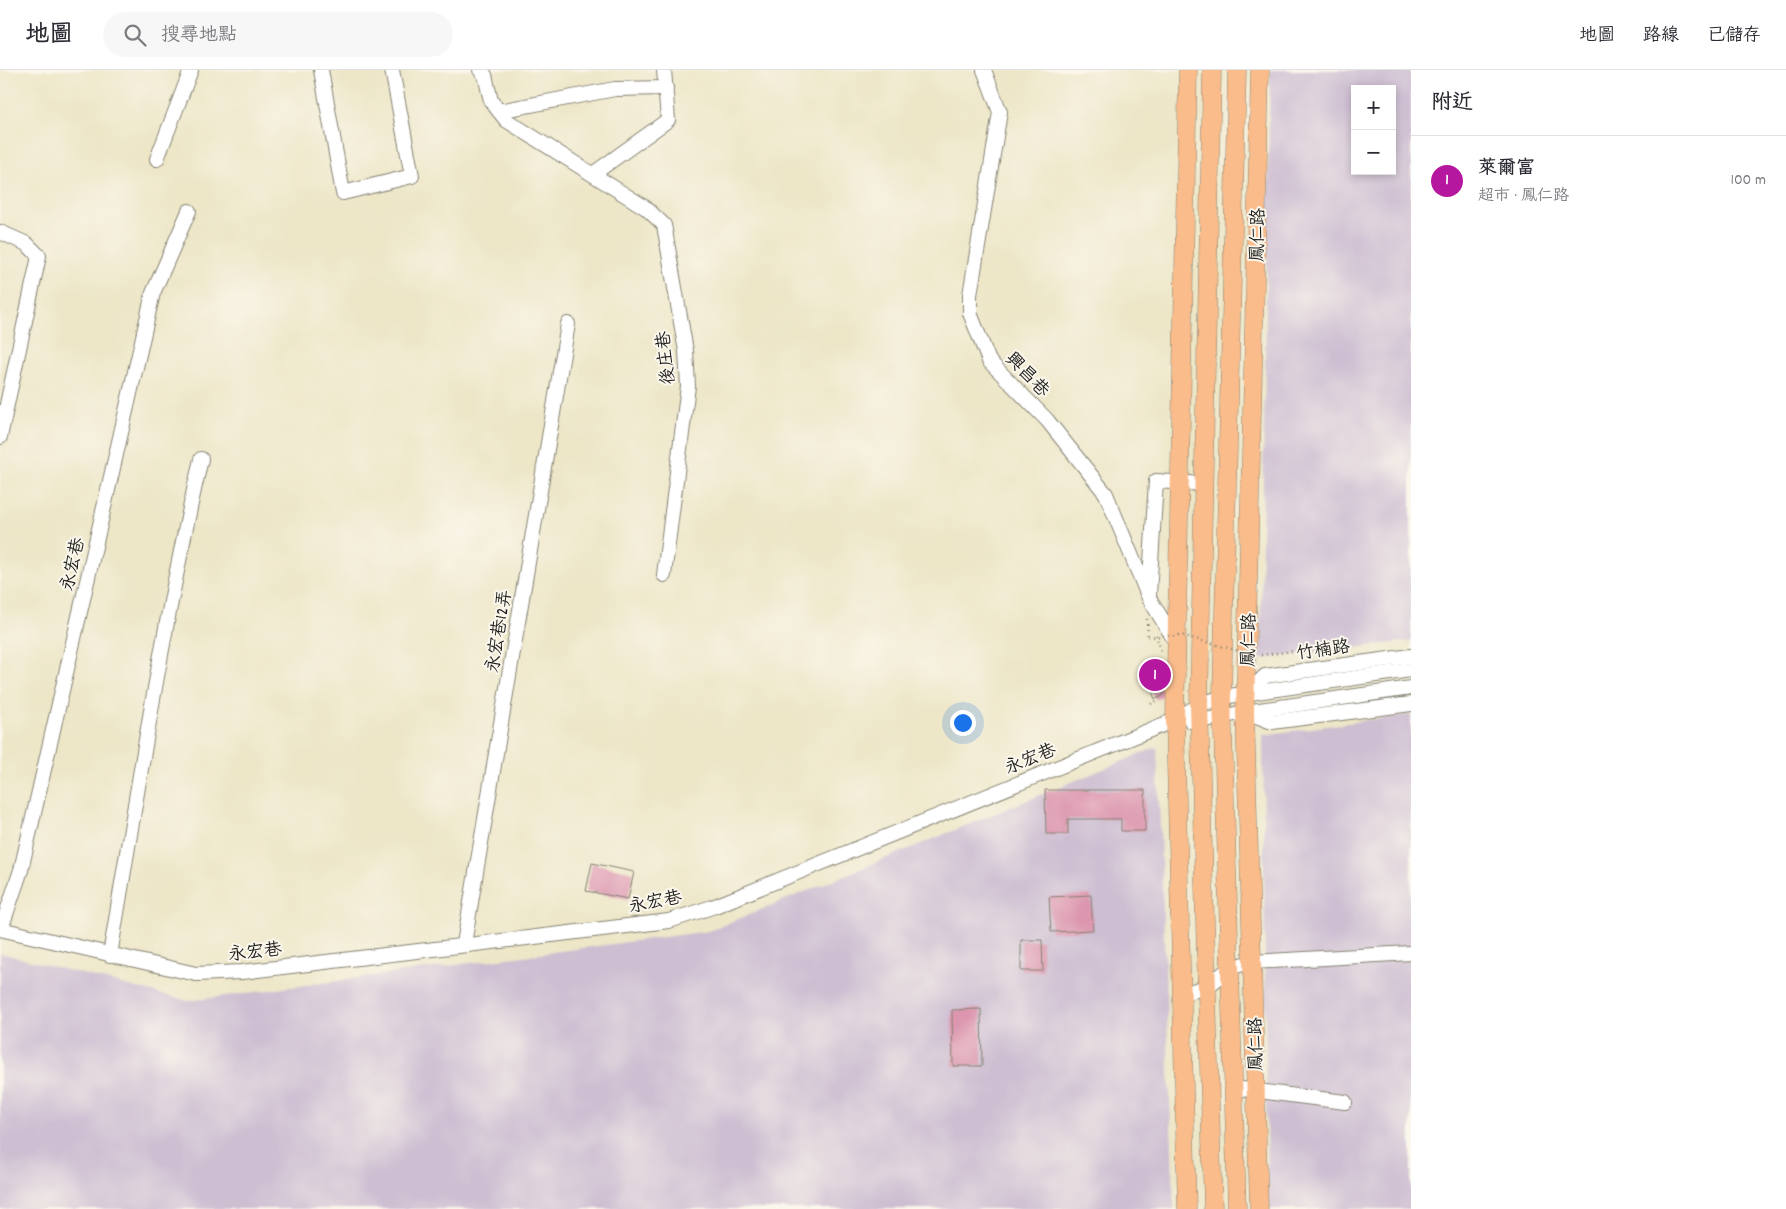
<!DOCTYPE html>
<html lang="zh-TW">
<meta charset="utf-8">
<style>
body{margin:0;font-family:Dekko,"LXGW WenKai TC",sans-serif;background:#f7f7f7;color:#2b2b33}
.controls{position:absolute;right:15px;top:15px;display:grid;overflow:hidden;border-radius:0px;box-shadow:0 2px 8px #0003}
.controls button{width:45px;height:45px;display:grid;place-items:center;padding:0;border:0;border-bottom:1px solid #e1e1e2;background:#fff;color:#2b2b33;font:25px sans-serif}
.you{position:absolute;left:962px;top:652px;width:18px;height:18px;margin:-12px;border:4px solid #fff;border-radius:50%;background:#1a73e8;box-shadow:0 0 0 8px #1a73e833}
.badge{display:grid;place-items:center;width:32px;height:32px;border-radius:50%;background:#b5179e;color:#fff;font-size:16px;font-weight:700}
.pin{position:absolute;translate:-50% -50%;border:2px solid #fff;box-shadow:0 1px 5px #0006}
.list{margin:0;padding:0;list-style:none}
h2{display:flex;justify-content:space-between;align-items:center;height:65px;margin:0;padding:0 20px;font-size:21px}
h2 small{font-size:16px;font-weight:400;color:#7c7c81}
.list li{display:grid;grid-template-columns:32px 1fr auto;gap:15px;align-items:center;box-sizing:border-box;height:90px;padding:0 20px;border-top:1px solid #e1e1e2}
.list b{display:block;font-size:19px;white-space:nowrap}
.list p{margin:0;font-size:16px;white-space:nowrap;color:#7c7c81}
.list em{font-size:16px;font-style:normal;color:#7c7c81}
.icon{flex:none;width:28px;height:28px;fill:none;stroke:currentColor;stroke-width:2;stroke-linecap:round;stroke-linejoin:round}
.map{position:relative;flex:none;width:1411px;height:1139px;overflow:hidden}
header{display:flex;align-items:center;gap:30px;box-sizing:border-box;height:70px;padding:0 25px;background:#fff;border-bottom:1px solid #e1e1e2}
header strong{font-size:24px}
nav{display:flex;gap:28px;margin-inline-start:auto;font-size:18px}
.search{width:350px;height:45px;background:#f7f7f7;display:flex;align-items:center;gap:12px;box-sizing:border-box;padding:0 18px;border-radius:28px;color:#7c7c81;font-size:19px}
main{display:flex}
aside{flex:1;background:#fff}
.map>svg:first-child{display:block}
.industrial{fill:#cdbed2;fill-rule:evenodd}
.building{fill:#dc96af}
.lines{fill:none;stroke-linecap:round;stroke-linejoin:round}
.minor-casing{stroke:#848172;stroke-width:16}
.major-casing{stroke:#848172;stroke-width:19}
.path{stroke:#848172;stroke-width:2.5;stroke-dasharray:1 4;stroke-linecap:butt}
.minor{stroke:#fff;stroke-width:14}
.major{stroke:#fabc8b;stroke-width:18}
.path-bridge{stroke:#848172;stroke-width:2.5;stroke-dasharray:1 4;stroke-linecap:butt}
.labels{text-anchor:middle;stroke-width:4;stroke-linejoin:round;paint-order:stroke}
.street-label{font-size:18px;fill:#1c1c1c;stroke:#fbf7ec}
</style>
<header>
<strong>地圖</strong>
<div class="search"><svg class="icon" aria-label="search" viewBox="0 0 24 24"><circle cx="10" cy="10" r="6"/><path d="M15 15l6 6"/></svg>搜尋地點</div>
<nav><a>地圖</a><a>路線</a><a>已儲存</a></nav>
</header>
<main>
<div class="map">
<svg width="1411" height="1139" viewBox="0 0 1411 1139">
<rect width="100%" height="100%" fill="#fbf7ec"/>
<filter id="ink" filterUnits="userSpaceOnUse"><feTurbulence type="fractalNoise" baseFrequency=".02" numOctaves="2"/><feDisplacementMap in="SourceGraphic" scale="10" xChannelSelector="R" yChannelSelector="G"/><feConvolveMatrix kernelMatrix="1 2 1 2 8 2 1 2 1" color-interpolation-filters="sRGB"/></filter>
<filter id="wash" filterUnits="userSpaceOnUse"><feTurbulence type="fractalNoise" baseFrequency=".0096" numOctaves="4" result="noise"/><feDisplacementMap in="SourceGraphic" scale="20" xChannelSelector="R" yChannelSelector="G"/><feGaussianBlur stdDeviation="1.12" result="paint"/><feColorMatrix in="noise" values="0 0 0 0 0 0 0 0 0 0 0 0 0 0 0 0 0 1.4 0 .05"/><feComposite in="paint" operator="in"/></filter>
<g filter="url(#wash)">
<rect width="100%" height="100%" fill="#ede6c7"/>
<g class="industrial">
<path d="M1270,0h141v571l-151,18zM1355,19h37v82h-37z"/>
<path d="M1411,644v495h-144l-4,-474z"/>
<path d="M1157,677l17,462h-1174v-256l188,48 521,-70z"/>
</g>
<g id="blocks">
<g class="building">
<path d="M1158,589l7,17v15l-2,5 -8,3 -14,-33z"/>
<path d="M1045,720h100v41h-24v-12h-53v15h-22z"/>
<path d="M592,793l42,9 -6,27 -42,-8z"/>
<path d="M1091,825l2,35 -42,2 -2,-35z"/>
<path d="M1021,870h21l1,31h-22z"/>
<path d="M981,939l1,57h-29l-1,-56z"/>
</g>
</g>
</g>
<g filter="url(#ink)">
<use href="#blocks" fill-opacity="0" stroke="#848172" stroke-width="1"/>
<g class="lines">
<defs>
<g id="minor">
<path d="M321,0l22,123 69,-17 -20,-106"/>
<path d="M480,0l5,5 6,26 15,19 140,88 18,17 22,126 2,35 -24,189"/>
<path d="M984,0l16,42 -30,183v18l19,48 58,59 59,74 43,104 28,46"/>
<path d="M499,41l116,-22 51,-1"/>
<path d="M157,89l34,-89"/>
<path d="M593,104l75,-54 -4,-50"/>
<path d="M0,162l27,12 12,12 -39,181"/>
<path d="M1149,525l7,-114 48,3"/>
<path d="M1247,624l18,-18 146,-20"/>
<path d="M1246,642l26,10 139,-18"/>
<path d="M1191,651h9l45,-9 166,-24"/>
<path d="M0,859l196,45 46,-2 427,-51 46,-15 460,-186 24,-15 23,-8 189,-27"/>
<path d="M1,859l20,-59 132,-577 36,-82"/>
<path d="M464,874l104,-620"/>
<path d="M110,885c28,-166 53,-332 91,-496"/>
<path d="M1181,924l26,-7 24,-20 22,-5 158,-9"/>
<path d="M1234,1018l111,14"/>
</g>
<g id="major">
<path d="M1212,0l-13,635 14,504"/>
<path d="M1237,0l-15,627 15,512"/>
<path d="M1187,1139l-12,-489 13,-650"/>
<path d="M1259,1139l-14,-497 15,-642"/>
</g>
</defs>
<use href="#minor" class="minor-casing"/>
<use href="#major" class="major-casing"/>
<g class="path">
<path d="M1147,549l1,18"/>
<path d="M1156,565l5,16"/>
<path d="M1261,585l32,-4"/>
<path d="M1151,634l9,-5"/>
</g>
<use href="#minor" class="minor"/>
<use href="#major" class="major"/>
<path class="path-bridge" d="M1148,567l33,-2 76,21"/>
</g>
</g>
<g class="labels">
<g class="street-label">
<text transform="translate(1257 165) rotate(-89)" y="6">鳳仁路</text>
<text transform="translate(665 288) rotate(-96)" y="6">後庄巷</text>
<text transform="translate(1028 304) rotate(46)" y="6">興昌巷</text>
<text transform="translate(72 494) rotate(-77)" y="6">永宏巷</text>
<text transform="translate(498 561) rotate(-81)" y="6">永宏巷12弄</text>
<text transform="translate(1248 570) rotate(-89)" y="6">鳳仁路</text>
<text transform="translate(1323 579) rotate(-8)" y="6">竹楠路</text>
<text transform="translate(1030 688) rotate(-22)" y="6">永宏巷</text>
<text transform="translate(655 831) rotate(-11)" y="6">永宏巷</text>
<text transform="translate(255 881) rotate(-6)" y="6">永宏巷</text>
<text transform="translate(1255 974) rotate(-91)" y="6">鳳仁路</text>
</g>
</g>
</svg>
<div class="controls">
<button>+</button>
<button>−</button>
</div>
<div class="you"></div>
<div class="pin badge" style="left:1155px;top:605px">1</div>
</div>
<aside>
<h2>附近<small></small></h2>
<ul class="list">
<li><span class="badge">1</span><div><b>萊爾富</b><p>超市 · 鳳仁路</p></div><em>100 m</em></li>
</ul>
</aside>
</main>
